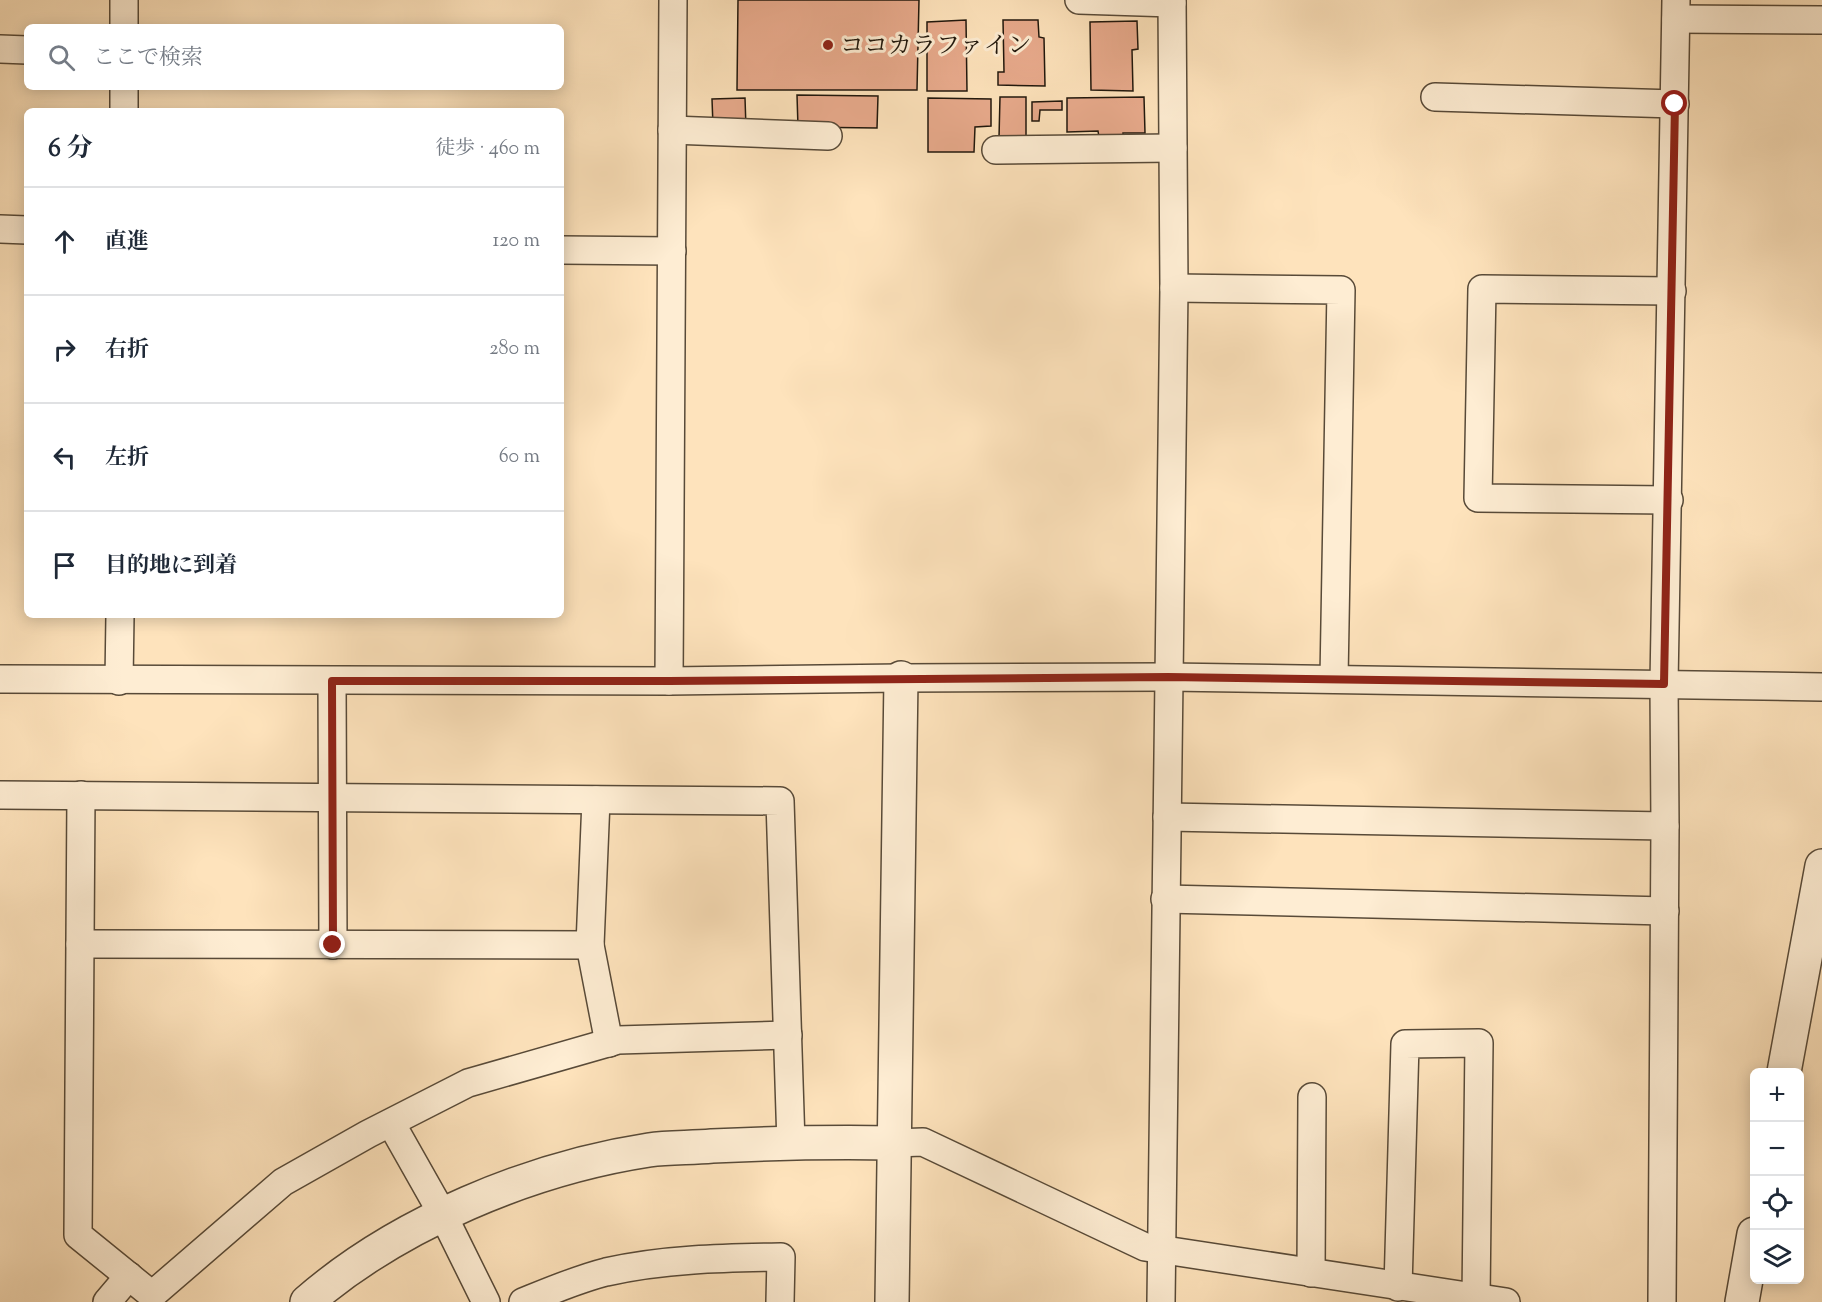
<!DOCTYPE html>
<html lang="ja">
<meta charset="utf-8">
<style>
body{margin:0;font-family:"Sorts Mill Goudy","Noto Serif JP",serif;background:#f2f2f3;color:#1f2937}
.controls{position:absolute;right:18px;bottom:18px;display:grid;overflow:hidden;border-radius:9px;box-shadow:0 3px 15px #0003}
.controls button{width:54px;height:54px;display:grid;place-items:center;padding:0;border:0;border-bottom:2px solid #e0e1e3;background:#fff;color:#1f2937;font:30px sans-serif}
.stop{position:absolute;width:18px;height:18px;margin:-14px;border:4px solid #8f2418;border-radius:50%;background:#fff}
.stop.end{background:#8f2418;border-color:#fff;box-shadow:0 2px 6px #0008}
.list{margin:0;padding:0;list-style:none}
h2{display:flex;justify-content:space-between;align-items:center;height:78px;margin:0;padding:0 24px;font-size:26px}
h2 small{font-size:20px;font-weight:400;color:#747a83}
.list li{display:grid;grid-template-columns:39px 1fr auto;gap:18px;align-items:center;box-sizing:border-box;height:108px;padding:0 24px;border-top:2px solid #e0e1e3}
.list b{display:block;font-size:22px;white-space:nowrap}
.list em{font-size:20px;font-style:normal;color:#747a83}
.icon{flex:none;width:33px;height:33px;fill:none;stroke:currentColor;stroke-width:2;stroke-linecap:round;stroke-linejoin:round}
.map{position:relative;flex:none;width:1822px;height:1302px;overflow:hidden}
.search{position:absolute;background:#fff;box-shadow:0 3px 15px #0003;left:24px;top:24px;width:540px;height:66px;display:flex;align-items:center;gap:15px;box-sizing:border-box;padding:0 21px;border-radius:9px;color:#747a83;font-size:22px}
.panel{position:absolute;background:#fff;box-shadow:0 3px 15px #0003;left:24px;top:108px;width:540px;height:510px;border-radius:9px}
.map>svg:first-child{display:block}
.building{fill:#e8aa8c;stroke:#20170c;stroke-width:1.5}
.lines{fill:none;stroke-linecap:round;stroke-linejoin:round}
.minor-casing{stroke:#584a38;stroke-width:30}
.tertiary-casing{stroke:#584a38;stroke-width:36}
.minor{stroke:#feedd3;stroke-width:27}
.tertiary{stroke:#feedd3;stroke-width:33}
.route{stroke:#8f2418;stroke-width:8}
.poi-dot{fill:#8f2418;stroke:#feedd3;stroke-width:2}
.labels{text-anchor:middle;stroke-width:6;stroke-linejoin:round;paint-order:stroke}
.poi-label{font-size:24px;fill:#20170c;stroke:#feedd3;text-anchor:start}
</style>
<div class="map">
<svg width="1822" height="1302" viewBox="0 0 1822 1302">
<rect width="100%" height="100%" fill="#fee3bc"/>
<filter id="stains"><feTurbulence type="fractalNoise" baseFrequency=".00333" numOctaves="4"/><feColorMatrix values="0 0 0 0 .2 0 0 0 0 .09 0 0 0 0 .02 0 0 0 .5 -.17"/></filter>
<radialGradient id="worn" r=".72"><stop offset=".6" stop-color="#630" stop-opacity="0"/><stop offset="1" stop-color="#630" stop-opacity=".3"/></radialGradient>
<g class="building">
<path d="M738,0h181l-2,90h-180z"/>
<path d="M966,20l1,71h-40v-69z"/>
<path d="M1003,20h35l1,17 5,1 1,48 -47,-1v-13h6z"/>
<path d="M1137,21l1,28 -6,1 1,41 -42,-1 -1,-68z"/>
<path d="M797,95l81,1 -1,32 -79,-1z"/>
<path d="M1000,97h26v40l-27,1z"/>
<path d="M1144,97l1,36h-22v4h-24l-1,-6 -31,1v-34z"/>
<path d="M745,98l1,30 -33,-2 -1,-27z"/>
<path d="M928,98l63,1v27l-16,1 -1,25h-46z"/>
<path d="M1062,101v9h-22l-1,11h-7v-19z"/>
</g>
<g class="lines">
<defs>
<g id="minor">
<path d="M1079,0l93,3"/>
<path d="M1676,19l146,1"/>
<path d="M124,27v-27"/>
<path d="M0,49l27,1"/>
<path d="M124,87v24"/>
<path d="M1435,97l240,7"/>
<path d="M672,130l156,6"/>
<path d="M996,150l177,-2"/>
<path d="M0,229l27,1"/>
<path d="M561,250l111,1"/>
<path d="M1174,288l167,2 -7,388"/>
<path d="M1669,500l-191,-2 4,-209 190,2"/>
<path d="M0,679l669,2 232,-3 267,-1 654,10"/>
<path d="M119,681l1,-66"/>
<path d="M332,681l1,264"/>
<path d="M669,681l4,-681"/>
<path d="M0,795l780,6 11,343"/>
<path d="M81,795l-3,440 74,60 131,-113 85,-48 100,-51 150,-43 170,-5"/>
<path d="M1167,817l498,9"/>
<path d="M1165,899l500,12"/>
<path d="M80,944l510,1 6,-145"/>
<path d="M590,945l19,98"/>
<path d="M391,1123l52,92 43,87"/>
<path d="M894,1143l29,-1 222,105 361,55"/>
<path d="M1311,1273l1,-176"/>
<path d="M1398,1287l7,-243 74,-1 -3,255"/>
<path d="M107,1302l22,-26"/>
<path d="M523,1302c27,-11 55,-23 83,-30 58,-13 116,-14 175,-15l-1,45"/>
<path d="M1161,1302l13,-1014 -2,-288"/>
<path d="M1662,1302l3,-476 -1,-142 12,-684"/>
</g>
<g id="tertiary">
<path d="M1784,1072l38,-206"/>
<path d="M307,1302c91,-79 224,-134 342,-152 20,-3 42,-2 63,-4 61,-3 122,-4 182,-3"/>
<path d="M892,1302l9,-624"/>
<path d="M1742,1302l12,-68"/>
</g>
</defs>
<use href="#minor" class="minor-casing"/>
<use href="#tertiary" class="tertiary-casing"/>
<use href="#minor" class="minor"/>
<use href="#tertiary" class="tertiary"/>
</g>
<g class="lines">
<path class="route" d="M333,945l-1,-264h337l499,-4 496,7 11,-580"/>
</g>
<circle class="poi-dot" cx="828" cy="45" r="6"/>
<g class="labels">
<g class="poi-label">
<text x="840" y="53">ココカラファイン</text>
</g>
</g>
<rect width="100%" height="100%" filter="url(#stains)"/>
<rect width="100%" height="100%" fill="url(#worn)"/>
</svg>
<div class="controls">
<button>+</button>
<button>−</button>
<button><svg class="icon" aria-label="locate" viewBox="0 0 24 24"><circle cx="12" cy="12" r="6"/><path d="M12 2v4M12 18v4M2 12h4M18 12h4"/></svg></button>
<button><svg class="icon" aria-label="layers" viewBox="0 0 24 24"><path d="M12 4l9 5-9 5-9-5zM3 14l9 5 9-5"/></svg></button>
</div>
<div class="stop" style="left:1675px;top:104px"></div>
<div class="stop end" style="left:333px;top:945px"></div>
<div class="search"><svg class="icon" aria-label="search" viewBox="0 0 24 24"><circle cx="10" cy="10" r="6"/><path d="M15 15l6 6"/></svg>ここで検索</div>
<section class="panel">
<h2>6 分<small>徒歩 · 460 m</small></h2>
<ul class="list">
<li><svg class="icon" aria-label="ahead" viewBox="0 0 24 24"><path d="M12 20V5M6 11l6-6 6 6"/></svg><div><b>直進</b></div><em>120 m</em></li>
<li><svg class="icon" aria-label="right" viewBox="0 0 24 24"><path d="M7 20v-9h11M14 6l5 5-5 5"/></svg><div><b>右折</b></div><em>280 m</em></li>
<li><svg class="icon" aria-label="left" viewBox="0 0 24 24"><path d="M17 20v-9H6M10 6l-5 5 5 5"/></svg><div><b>左折</b></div><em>60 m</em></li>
<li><svg class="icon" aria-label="arrive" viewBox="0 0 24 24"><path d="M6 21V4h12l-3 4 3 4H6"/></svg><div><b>目的地に到着</b></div></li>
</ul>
</section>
</div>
